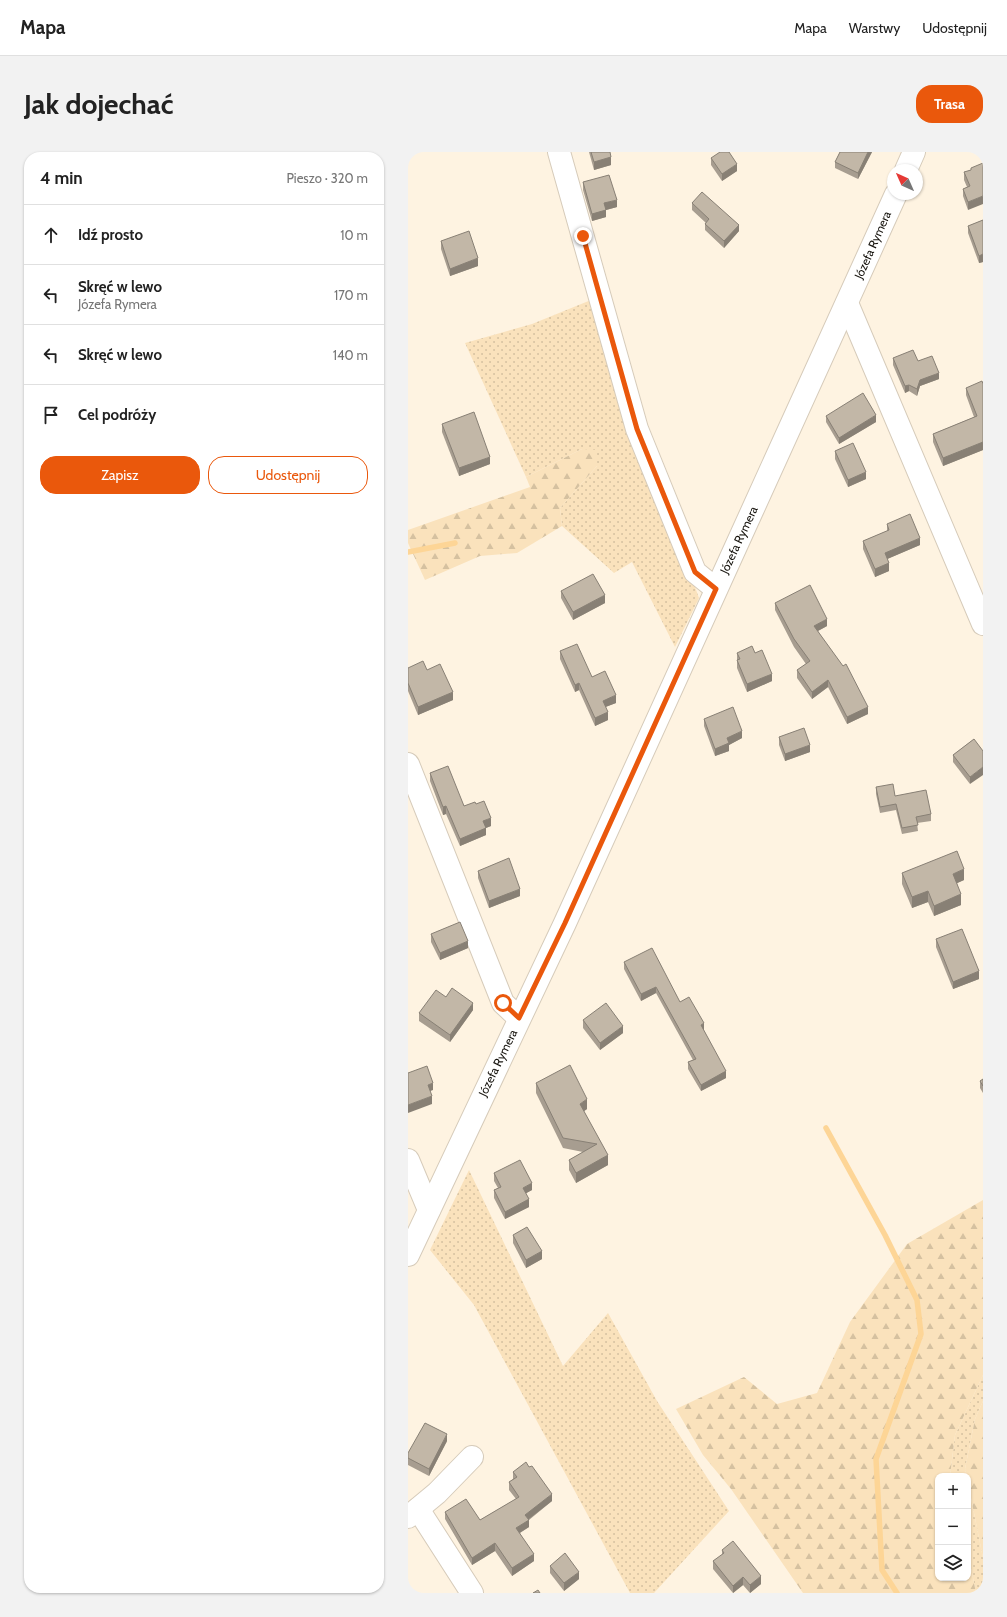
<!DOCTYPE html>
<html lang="pl">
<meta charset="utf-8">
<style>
body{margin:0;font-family:Cabin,sans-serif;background:#f2f2f2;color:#222}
.controls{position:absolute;right:12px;bottom:12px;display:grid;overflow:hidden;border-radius:8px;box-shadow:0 1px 3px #0004}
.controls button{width:36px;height:36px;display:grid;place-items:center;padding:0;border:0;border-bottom:1px solid #e0e0e0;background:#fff;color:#222;font:20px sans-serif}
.compass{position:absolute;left:479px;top:12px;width:36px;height:36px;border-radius:50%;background:#fff;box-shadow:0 1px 3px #0004;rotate:315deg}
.stop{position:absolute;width:12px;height:12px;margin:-9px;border:3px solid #ea580c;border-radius:50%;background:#fff}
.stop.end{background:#ea580c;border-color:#fff;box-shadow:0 1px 4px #0008}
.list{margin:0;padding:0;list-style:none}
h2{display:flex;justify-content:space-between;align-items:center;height:52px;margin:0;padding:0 16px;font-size:17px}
h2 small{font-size:13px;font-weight:400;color:#767676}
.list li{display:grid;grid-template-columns:26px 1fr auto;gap:12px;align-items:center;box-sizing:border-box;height:60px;padding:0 16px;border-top:1px solid #e0e0e0}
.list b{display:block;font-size:15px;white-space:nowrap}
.list p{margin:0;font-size:13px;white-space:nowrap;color:#767676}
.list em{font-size:13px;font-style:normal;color:#767676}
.actions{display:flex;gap:8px;padding:12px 16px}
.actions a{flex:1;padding:9px 0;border:1px solid #ea580c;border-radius:16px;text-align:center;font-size:14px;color:#ea580c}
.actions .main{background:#ea580c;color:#fff}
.icon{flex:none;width:22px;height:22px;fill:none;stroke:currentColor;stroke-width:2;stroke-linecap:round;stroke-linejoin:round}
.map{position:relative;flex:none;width:575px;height:1441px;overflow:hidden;border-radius:16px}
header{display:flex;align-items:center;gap:24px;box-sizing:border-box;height:56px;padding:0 20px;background:#fff;border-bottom:1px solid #e0e0e0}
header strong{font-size:19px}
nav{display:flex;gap:22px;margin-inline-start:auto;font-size:14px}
.intro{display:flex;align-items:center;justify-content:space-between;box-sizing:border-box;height:96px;padding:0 24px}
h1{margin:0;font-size:28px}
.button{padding:10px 18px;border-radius:16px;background:#ea580c;color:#fff;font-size:14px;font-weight:700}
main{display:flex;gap:24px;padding:0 24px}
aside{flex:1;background:#fff;border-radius:16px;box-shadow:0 1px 3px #0004}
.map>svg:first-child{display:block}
.green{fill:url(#green-dots)}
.forest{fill:url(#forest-firs)}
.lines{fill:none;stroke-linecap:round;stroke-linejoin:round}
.stream{stroke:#fdd596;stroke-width:5.5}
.minor-casing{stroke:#d6cbba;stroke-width:24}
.minor{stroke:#fff;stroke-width:22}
.wall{fill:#a79d90}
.shaded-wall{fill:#888075}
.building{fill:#c2b7a7;stroke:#888075}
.route{stroke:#ea580c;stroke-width:5}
.labels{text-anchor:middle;stroke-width:3;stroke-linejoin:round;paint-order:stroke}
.street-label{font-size:12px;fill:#14110b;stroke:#fff}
</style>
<header>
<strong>Mapa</strong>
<nav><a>Mapa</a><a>Warstwy</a><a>Udostępnij</a></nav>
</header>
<div class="intro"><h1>Jak dojechać</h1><a class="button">Trasa</a></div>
<main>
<aside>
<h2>4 min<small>Pieszo · 320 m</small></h2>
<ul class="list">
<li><svg class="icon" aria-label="ahead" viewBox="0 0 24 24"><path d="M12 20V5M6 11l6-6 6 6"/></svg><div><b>Idź prosto</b></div><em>10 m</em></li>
<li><svg class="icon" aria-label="left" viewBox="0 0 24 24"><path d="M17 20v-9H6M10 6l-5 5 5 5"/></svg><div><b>Skręć w lewo</b><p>Józefa Rymera</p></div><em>170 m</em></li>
<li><svg class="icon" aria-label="left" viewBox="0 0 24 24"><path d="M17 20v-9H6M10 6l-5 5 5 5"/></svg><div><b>Skręć w lewo</b></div><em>140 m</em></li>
<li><svg class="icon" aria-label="arrive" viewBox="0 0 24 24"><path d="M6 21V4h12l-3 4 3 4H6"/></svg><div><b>Cel podróży</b></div></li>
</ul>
<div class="actions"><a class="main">Zapisz</a><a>Udostępnij</a></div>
</aside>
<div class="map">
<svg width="575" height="1441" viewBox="0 0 575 1441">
<defs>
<pattern id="green-dots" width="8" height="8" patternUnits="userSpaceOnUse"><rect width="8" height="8" fill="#fae2bc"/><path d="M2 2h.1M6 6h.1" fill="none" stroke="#d5c1a0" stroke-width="1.8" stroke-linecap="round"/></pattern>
<pattern id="forest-firs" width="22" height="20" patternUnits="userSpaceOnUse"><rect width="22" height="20" fill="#fae2bc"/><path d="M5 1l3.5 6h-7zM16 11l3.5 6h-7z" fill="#d5c1a0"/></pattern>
</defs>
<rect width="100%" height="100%" fill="#fef3e1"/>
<g class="green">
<path d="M183,148l108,298 -24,49 -43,-85 -18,11 -52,-47 -2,-18 37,-42 -15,-17 -56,28 -61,-134 67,-19z"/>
<path d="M61,1018l94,196 45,-53 49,88 72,110 -75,82h-24l-156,-288 -44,-55z"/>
<path d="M575,1223v26l-8,18 -10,50 2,7h-17l5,-41z"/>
<path d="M560,1331l15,75v35h-7l-8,-40z"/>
</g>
<g class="forest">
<path d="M174,297l15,1v16l-37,42 2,18 -45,27 -37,3 -55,24 -17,-37v-13l122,-43 -4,-10z"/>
<path d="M575,1048v175l-28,60 -5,41h-12v102h30v-25l8,40h-173l-72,-104 -28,-34 -27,-46 68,-32 33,27 40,-11 33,-71 57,-78z"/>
<path d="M575,1249v157l-15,-75v-7h-1l-2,-7 10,-50z"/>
</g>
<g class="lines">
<g class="stream">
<path d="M0,400l47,-9"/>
<path d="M418,976l59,107 32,65 4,34 -45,125 6,111 15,23"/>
</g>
<defs>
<g id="minor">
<path d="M151,0l78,277 58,143 21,17"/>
<path d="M498,18l8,-18"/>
<path d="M439,151l136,321"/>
<path d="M0,612l95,239 16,15"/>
<path d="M0,1008l21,50"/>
<path d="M0,1103l157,-332 331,-729"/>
<path d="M10,1357l54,84"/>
<path d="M0,1365l29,-24 35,-36"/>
</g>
</defs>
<use href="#minor" class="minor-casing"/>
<use href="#minor" class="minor"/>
</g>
<g class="wall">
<path d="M181,0h21l1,13 -17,5z"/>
<path d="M432,0h32l-14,27 -23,-11v-6z"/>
<path d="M303,6l26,13 -15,10 -11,-16z"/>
<path d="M563,18l-3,40 -5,-14v-7l4,-2 -3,-7v-8z"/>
<path d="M175,30l34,25 -11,3v7l-14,4 -9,-31z"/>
<path d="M284,51l47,28 -15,17 -19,-18v-6l1,-1 -14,-13z"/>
<path d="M575,68v42l-4,1 -11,-30v-7z"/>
<path d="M33,89l37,25 -28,10 -9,-27z"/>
<path d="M485,206l25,3 21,18 -19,7 -3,10 -8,-5 -4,2 -12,-28z"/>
<path d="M575,232v66l-40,16 -10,-24v-8l41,-17 -8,-22v-7z"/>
<path d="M418,264l50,6 -37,22 -13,-22z"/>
<path d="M34,272l48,40 -31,12 -17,-44z"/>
<path d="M427,299l31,28 -18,8 -13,-28z"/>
<path d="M479,372l33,21 -33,14 2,12 -14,6 -12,-28v-8l24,-10z"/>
<path d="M153,439l44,12 -32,17 -12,-22z"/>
<path d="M367,451l52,23 -9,5 50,83 -21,10 -19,-37 -16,12 -15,-21v-8l9,-6 -12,-17 -19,-37z"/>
<path d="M152,499l32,26 24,26 -11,4 3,13 -13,6 -16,-36 -4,2 -15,-33z"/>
<path d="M329,501h18l17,28 -25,11 -10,-24z"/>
<path d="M0,516l19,2 26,30 -35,15 -10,-24z"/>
<path d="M296,567l38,19 -13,7v6l-14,5 -11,-30z"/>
<path d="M371,585l31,15 -25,9 -6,-16z"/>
<path d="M566,587l-4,45 -17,-22v-7z"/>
<path d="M22,621l34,33 12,-2 15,22 -5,2v7l-26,11 -14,-32 -3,1 -13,-34z"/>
<path d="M468,635l19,9 36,18v7l-14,2 1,8 -16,3 -6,-24 -16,3 -4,-19z"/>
<path d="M70,719l42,25 -31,12 -11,-30z"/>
<path d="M494,721l62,7 -7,3 4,22 -27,11 -6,-14 -16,6 -10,-24z"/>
<path d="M23,782l37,14 -28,12 -9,-18z"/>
<path d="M528,787l43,40 -26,10 -17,-42z"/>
<path d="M216,810l56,40 24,28h-1l23,48 -25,13 -13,-22v-7l5,-2 -37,-67 -15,8 -17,-32z"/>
<path d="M38,845l27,13 -23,32 -31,-21v-8z"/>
<path d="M175,868l40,13 -23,17 -17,-22z"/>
<path d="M575,927v14l-3,-5v-7z"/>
<path d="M128,931l51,26 -3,2 24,54 -32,18 -7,-13v-10l14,-8 -20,-4 -27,-55z"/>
<path d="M86,1021l38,17 -6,3 3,14 -24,12 -11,-21v-8l4,-2 -4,-7z"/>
<path d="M105,1083l29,24 -16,9 -13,-25z"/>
<path d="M39,1289l-18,35 -21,-11v-12z"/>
<path d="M105,1320l39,29 -23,19v7l-9,6 14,28 -22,15 -17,-25 -23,14 -27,-46v-7l35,8 36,-21 -7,-9v-8l4,-3z"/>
<path d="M314,1398l39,34 -11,9 -7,-8 -10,8 -20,-24v-8l9,-6z"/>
<path d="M142,1414l29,13 -15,12 -14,-18z"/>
</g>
<g class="shaded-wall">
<path d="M460,0h4l-14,27v-6z"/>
<path d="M203,5v8l-17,5v-8z"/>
<path d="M329,12v7l-15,10v-7z"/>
<path d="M575,44v8l-15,6v-8z"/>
<path d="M209,48v7l-11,3v7l-14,4v-7l12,-11z"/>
<path d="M331,73v6l-15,17v-7z"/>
<path d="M575,102v8l-4,1v-7z"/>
<path d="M70,106v8l-28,10v-7z"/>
<path d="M531,221v6l-19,7 -3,10v-7l3,-9z"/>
<path d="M501,233v6l-4,2v-7z"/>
<path d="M468,263v7l-37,22v-6z"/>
<path d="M575,290v8l-40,16v-8z"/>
<path d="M82,305v7l-31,12v-8z"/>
<path d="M458,320v7l-18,8v-7z"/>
<path d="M512,386v7l-35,15v-7z"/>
<path d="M481,411v8l-14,6v-8z"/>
<path d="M197,443v8l-32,17v-8z"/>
<path d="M419,467v7l-13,7v-7z"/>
<path d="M364,522v7l-25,11v-8z"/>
<path d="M420,528v7l-16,12v-7z"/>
<path d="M171,531v7l-4,2v-7z"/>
<path d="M45,540v8l-35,15v-8z"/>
<path d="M208,543v8l-13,5v-7z"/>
<path d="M460,555v7l-21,10v-7z"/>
<path d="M200,560v8l-13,6v-8z"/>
<path d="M334,579v7l-13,7v6l-14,5v-7l12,-11z"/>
<path d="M402,593v7l-25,9v-7z"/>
<path d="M575,615v8l-13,9v-7z"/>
<path d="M38,654v8l-3,1v-8z"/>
<path d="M83,666v8l-8,3v-8z"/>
<path d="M78,676v7l-26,11v-7z"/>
<path d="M556,717v11l-11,5v-11z"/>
<path d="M112,737v7l-31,12v-7z"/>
<path d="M520,739v11l-16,6v-11z"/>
<path d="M553,742v11l-27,11v-10z"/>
<path d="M60,789v7l-28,12v-7z"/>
<path d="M571,819v8l-26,10v-7z"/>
<path d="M248,835v6l-15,8v-7z"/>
<path d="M65,851v7l-23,32v-7z"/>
<path d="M296,871v7l-3,2v-7z"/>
<path d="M215,874v7l-23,17v-7z"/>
<path d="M318,919v7l-25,13v-6z"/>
<path d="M25,931v7l-5,2v-7z"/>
<path d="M24,944v8l-24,9v-8z"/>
<path d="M179,947v10l-7,5v-10z"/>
<path d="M200,1003v10l-32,18v-10z"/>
<path d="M124,1031v7l-9,5v-7z"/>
<path d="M121,1047v8l-24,12v-7z"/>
<path d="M134,1099v8l-16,9v-8z"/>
<path d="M39,1282v7l-18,35v-7z"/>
<path d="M144,1342v7l-27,21v-7z"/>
<path d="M121,1368v7l-13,8v-7z"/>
<path d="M87,1391v8l-23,14v-7z"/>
<path d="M126,1402v7l-22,15v-8z"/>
<path d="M171,1420v7l-15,12v-8z"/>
<path d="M353,1424v8l-11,9v-8z"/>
<path d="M335,1425v8l-10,8v-7z"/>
</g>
<g class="building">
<path d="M183,0h19l1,5 -17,5z"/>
<path d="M312,0h9l8,12 -15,10 -11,-16z"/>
<path d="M432,0h28l-10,21 -23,-11z"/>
<path d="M575,11v33l-15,6 -5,-13 7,-3 -6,-14 7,-2v-2z"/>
<path d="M201,23l8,25 -13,3 2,7 -14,4 -9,-32z"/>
<path d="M294,40l37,33 -15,16 -19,-17 4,-5 -17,-16z"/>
<path d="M575,68v34l-4,2 -11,-30z"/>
<path d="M61,79l9,27 -28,11 -9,-28z"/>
<path d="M505,198l5,11 14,-5 7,17 -19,7 -3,9 -8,-4 -4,1 -12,-28z"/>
<path d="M574,229l1,3v58l-40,16 -10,-24 44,-18 -11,-28z"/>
<path d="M455,241l13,22 -37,23 -13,-22z"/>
<path d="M66,260l16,45 -31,11 -17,-44z"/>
<path d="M445,291l13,29 -18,8 -13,-29z"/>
<path d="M502,362l10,24 -35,15 4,10 -14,6 -12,-28 26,-11 -2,-6z"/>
<path d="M185,422l12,21 -32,17 -12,-21z"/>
<path d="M402,433l17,34 -13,7 29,40 3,-2 22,43 -21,10 -19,-37 -16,12 -15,-22 13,-9 -16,-22 -19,-36z"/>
<path d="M169,492l15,33 13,-6 11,24 -13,6 5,11 -13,6 -16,-35 -4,2 -15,-34z"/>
<path d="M344,494l3,7 7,-3 10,24 -25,10 -10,-24 3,-1 -3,-6z"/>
<path d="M15,509l4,9 13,-6 13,28 -35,15 -10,-24v-15z"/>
<path d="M325,555l9,24 -15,7 2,5 -14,6 -11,-30z"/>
<path d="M396,576l6,17 -25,9 -6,-17z"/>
<path d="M566,587l9,12v16l-13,10 -17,-22z"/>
<path d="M40,614l16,40 11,-4 1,2 8,-3 7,17 -8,3 3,7 -26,11 -14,-33 -3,1 -13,-34z"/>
<path d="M485,632l2,12 31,-6 5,24 -15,3 2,8 -16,3 -6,-24 -16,3 -4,-20z"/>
<path d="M549,699l7,18 -11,5 8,20 -27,12 -6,-15 -16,6 -10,-24z"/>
<path d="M101,706l11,31 -31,12 -11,-30z"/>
<path d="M52,770l8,19 -28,12 -9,-19z"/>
<path d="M554,777l17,42 -26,11 -17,-43z"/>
<path d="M244,796l28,54 9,-5 15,26 -3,2 25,46 -25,14 -13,-23 8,-3 -40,-72 -15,7 -17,-32z"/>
<path d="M44,836l21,15 -23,32 -31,-22 17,-23 10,7z"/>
<path d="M198,851l17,23 -23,17 -17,-23z"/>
<path d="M162,913l17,34 -7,5 28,51 -32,18 -7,-13 28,-16 -34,-6 -27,-55z"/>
<path d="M19,914l6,17 -5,2 4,11 -24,9v-32z"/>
<path d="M575,927v7l-3,-5z"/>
<path d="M112,1008l12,23 -9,5 6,11 -24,13 -11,-22 7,-3 -7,-14z"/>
<path d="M119,1075l15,24 -16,9 -13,-25z"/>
<path d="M17,1271l22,11 -18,35 -21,-11v-5z"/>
<path d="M118,1310l3,5 3,-1 20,28 -27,21 4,5 -13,8 18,26 -22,14 -17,-25 -23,15 -27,-46 21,-13 14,21 39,-23 -10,-15 8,-5 -4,-5z"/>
<path d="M325,1389l28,35 -11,9 -7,-8 -10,9 -20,-25 11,-8 -2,-3z"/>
<path d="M157,1401l14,19 -15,11 -14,-17z"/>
<path d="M130,1438l2,3h-7z"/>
</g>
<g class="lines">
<path class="route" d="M95,851l16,15 46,-95 151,-334 -21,-17 -58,-143 -54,-193"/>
</g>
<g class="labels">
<g class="street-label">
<text transform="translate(465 93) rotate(-66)" y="4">Józefa Rymera</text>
<text transform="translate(331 388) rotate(-65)" y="4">Józefa Rymera</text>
<text transform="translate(90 911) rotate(-64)" y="4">Józefa Rymera</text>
</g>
</g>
</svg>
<div class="controls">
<button>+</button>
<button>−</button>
<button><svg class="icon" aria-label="layers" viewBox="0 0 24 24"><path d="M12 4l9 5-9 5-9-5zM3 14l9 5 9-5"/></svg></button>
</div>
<svg class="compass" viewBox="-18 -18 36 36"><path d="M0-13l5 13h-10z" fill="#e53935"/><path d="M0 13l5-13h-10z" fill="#767676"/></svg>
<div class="stop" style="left:95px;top:851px"></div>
<div class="stop end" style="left:175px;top:84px"></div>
</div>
</main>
